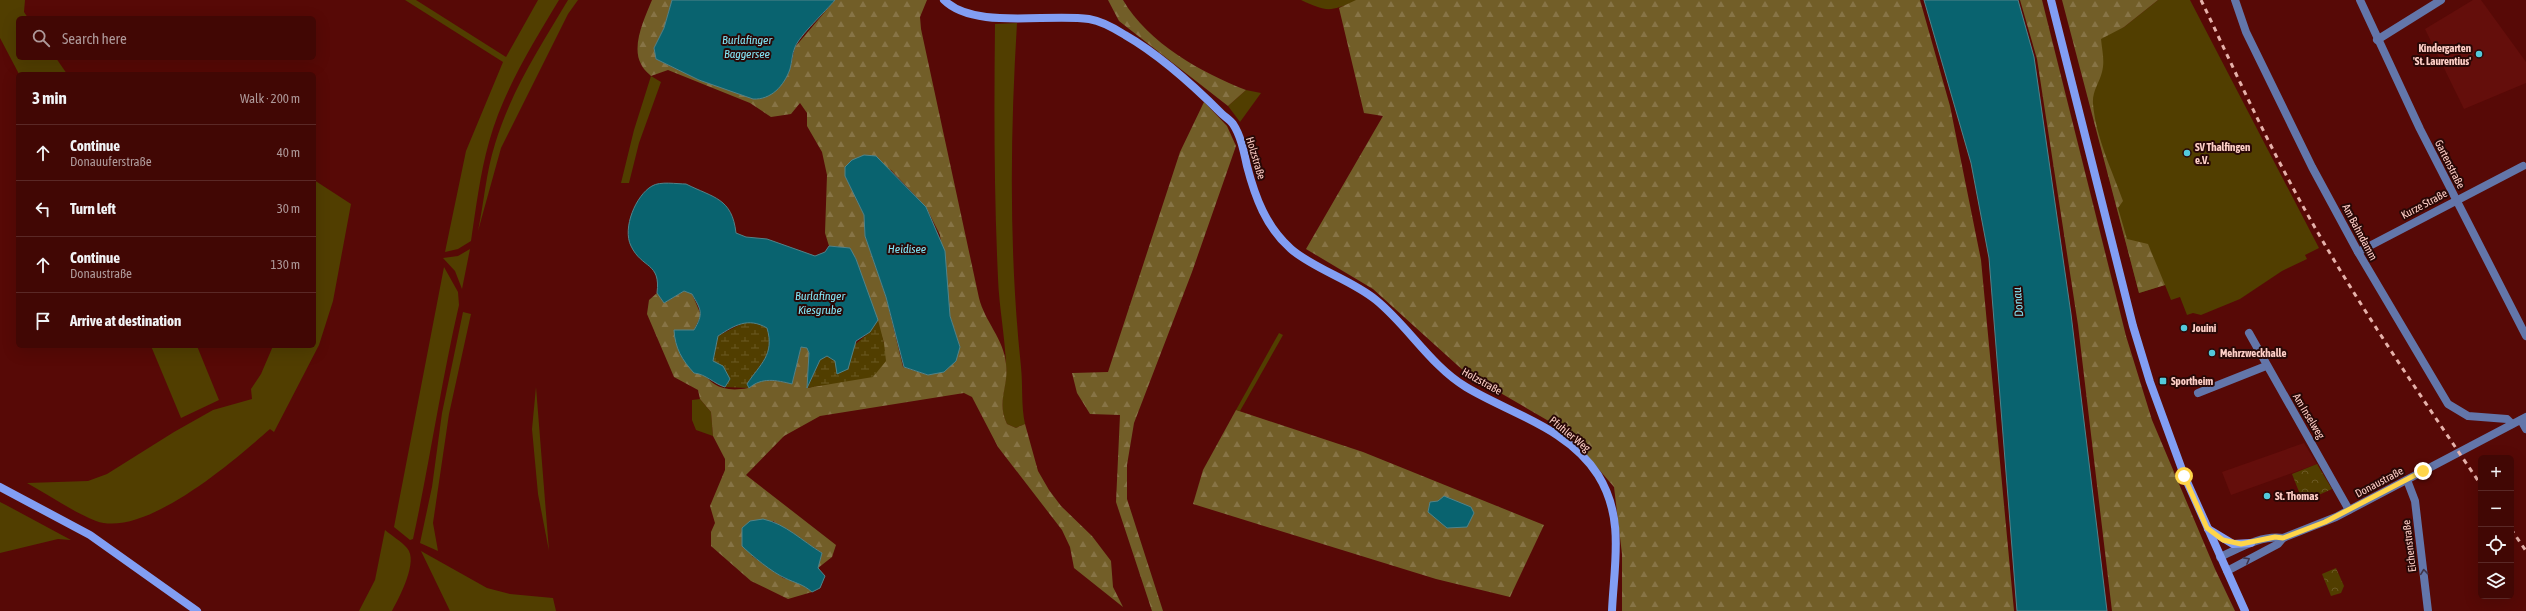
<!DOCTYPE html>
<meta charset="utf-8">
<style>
body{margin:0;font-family:"Asap Condensed",sans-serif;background:#4c1513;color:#f1f3f6}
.controls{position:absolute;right:12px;bottom:12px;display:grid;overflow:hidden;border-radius:6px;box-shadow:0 4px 16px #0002}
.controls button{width:36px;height:36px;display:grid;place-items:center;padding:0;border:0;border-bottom:1px solid #5a2826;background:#410704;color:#f1f3f6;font:20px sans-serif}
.stop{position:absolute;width:12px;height:12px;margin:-9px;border:3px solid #ffd54a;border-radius:50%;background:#fff}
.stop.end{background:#ffd54a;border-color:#fff;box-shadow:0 1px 4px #0008}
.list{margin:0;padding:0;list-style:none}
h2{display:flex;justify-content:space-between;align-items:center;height:52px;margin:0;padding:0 16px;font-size:17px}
h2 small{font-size:13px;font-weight:400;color:#ae999a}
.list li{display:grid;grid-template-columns:26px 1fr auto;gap:12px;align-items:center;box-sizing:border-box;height:56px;padding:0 16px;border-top:1px solid #5a2826}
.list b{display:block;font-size:15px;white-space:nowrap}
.list p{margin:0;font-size:13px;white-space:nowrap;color:#ae999a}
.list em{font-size:13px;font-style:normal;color:#ae999a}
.icon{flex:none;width:22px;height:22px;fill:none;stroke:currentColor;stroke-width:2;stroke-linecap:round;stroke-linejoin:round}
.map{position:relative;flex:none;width:2526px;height:611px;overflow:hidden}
.search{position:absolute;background:#410704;box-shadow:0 4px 16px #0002;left:16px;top:16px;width:300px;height:44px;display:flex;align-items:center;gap:10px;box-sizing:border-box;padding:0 14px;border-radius:6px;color:#ae999a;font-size:15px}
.panel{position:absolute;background:#410704;box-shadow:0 4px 16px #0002;left:16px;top:72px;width:300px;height:276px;border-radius:6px}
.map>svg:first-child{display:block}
.built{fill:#640e0b}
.grass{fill:#513e00}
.forest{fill:url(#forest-firs);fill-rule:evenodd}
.wetland{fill:url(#wetland-marsh)}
.park{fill:url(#park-crowns)}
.water{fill:#09636f;stroke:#528389}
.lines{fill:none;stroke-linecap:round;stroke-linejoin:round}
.street{stroke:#6376aa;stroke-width:8}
.secondary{stroke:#829ef3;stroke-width:8}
.rail{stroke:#e6b2ab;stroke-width:3;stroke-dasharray:5 5;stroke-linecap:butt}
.oneway{stroke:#403448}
.route{stroke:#ffd54a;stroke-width:5}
.poi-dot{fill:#53cadc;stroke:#290806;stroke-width:1.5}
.labels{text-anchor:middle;stroke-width:4;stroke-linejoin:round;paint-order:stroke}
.poi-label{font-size:11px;font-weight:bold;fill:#fecfc7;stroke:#290806;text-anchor:start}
.street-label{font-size:11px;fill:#fecfc7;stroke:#290806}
.water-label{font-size:12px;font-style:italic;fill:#83e5f5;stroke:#290806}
</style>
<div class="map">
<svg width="2526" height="611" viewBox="0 0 2526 611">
<defs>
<pattern id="forest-firs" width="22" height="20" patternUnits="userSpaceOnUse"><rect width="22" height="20" fill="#725e28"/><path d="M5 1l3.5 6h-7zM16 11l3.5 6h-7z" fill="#877446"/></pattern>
<pattern id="wetland-marsh" width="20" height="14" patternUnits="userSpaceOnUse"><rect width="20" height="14" fill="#513e00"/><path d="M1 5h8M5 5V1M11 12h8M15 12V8" fill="none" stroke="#6b5924"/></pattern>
<pattern id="park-crowns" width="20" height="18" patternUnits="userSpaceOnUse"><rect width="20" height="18" fill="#513e00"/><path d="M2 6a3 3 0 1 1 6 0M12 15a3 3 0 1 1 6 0" fill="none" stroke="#6b5924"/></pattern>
</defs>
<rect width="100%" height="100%" fill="#570906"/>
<g class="built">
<path d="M2473,0h8l45,62v21l-62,26 -39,-80z"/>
<path d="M2304,443l13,21 -86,31 -9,-23z"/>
</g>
<g class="grass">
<path d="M0,0h25l-1,12 4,6h-10v40h38l11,16h-48l-19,-36z"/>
<path d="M405,0h11l90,57 32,-57h21c-27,45 -56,91 -70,142 -9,32 -13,66 -18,99l-13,8 -13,3 21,-101 37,-89z"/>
<path d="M568,0h10l-10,14 -67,134 -23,83c6,-28 8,-59 17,-87 15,-51 46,-99 73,-144z"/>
<path d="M1301,0h55v1c-27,11 -29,11 -55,-1z"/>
<path d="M2158,0h32l129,248 -14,7 2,4 -25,12 -42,28 -39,16 -8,-2 -6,2 -7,-18 -9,3 -6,-15 -26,8 -61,-235 25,-24 21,-7z"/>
<path d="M1017,23c-7,114 -8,231 4,344 2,20 0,38 4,57l-9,4 -9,-4c-11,-22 1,-36 -1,-59 -1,-29 -7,-58 -8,-87 -4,-85 -4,-170 -3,-254z"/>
<path d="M651,76l10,6 -22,61 -10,40h-8l13,-53z"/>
<path d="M1246,90l15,3 -21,29 -12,-16z"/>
<path d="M314,180l37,24 -18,97 -14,44 -45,87 -4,-3c-34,30 -125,110 -174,92 -23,-9 -47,-26 -69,-38l61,-2 19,-7 67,-42 39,-22 39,-11 -1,-10 10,-15 12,-28h41z"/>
<path d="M470,249l-8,40 -7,-18 -12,-13 15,-2z"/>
<path d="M444,267l14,25 1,13c-18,78 -29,156 -46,234l-3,1 -16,-13z"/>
<path d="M463,312l8,2 -22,100 -16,109 5,28 -18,-8 12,-56 10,-74z"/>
<path d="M1279,333l4,2 -43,76 -4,-1z"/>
<path d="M151,346h46l22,54 -38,18z"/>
<path d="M536,387l13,164 -11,-57 -6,-65z"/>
<path d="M700,399l11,13 2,24 -17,-6 -4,-10v-20z"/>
<path d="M0,502l6,3 65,35 -13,-1 -58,14z"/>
<path d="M385,530c7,6 16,11 22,18 12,13 -8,50 -15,63h-33l16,-31z"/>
<path d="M421,551l66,37 23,6 43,4 3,13h-106z"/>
</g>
<g class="forest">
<path d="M652,0h20l-8,28 -10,20 2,11 43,21 23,7 68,-18 5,-22 40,-47h92l-7,17 1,12 58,269c6,24 25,41 27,66 3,23 -10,37 1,60l9,4 9,-4 13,47 11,19 12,16 31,30 19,25 2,26 10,20 -49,-39 -4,-21 -8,-17 -64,-83 -26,-50 -8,-4 -144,23 -36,20 -38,39 90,70 -4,12 -14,11 4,-15 -49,-32 -21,35 31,22 19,5 10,9 -24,7 -37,-18 -40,-35v-14l4,-9 -5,-17 15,-36v-11l-12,-23 -2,-24 -11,-13 -2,-9 -24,-13 -27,-63 2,-14 8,-7 7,10 20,-12 8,3 9,21 -7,15 -7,1c11,31 16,66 61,57 4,-1 6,-6 10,-7 12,-2 23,0 34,3l9,-37h6l2,6 -2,35 30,-6 47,-39 -28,-84 -6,-11 -21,-2 -4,-13 2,-58 -5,-23 -15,-26v-13l-7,-10 -9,11 -20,3 -21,-14 -82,-33 -17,6c-3,-3 -8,-7 -10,-12 -10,-18 4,-47 11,-64zM852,160l39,10 35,37 14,28 10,81 10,31 -32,28 -25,-8 -17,-70 -21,-61 -1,-21 -19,-39v-8z"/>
<path d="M1108,0h15c25,43 79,73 123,90l-18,16 -109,-85z"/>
<path d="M1356,0h564l30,106 31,154 33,351h-392v-57l-8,-67 -48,-56 -100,-58 -93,-84 -67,-40 77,-133 -19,-3 -25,-105z"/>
<path d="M2020,0h22l84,336 26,84 63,149 20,42h-123l-34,-286 -41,-266z"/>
<path d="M2062,0h96l-34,27 -23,12c1,11 4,22 1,33 -3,12 -10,19 -9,32 3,34 19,66 30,97l-5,7 9,31 21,5 17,41 -26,8z"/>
<path d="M1204,102l23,24 9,20 -44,126 -58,151 -7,42v34l36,112h-11l-36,-109 4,-87 -30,-1 -13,-21 -5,-20 36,-1 72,-220z"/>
<path d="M1236,410l127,42 181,73 -34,72 -74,-18 -243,-75 10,-34z"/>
</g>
<g class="wetland">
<path d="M878,320l6,23 2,18 -13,16 -66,11 13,-28 7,-4 8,5 35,-29z"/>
<path d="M747,321l13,3 7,4c8,27 -7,36 -20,56l2,4 -24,-1 5,-8 -17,-18 5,-25z"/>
</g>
<g class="park">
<path d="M2317,464l15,25 -29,13 -11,-28z"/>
<path d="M2336,568l8,18 -3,7 -10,3 -9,-22z"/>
</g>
<g class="water">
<path d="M672,0h163c-10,12 -35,35 -40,47 -3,7 -3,15 -5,22 -6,17 -19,31 -37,30l-54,-19 -43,-21 -2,-11 10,-20z"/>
<path d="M1924,0h94l16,57 37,257 36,297h-90l-28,-353 -18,-95z"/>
<path d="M864,155l12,1 50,51 19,44 5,65 10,31 -4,14 -12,11 -16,3 -24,-8 -18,-70 -21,-61 -1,-21 -19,-39v-9l7,-7z"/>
<path d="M686,184c28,14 46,14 50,49l10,4 21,2 48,17 10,-4 4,-6 21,2 6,11 22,61 -8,12 -14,9 -8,28 -11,5 -2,-13 -8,-5 -7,4 -13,28 2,-35 -2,-5 -6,-1 -9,37c-16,-4 -30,-7 -43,4l-2,-4c13,-20 28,-29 20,-56 -19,-11 -32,-3 -49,8l-5,25 10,5 7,13 -5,8c-11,-3 -19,-13 -31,-14 -12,-13 -19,-25 -20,-43h20c10,-17 7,-20 -2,-36l-8,-3 -20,12 -7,-10c4,-31 -15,-24 -26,-47 -9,-18 5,-51 21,-60 8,-5 25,-2 34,-2z"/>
<path d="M1444,496l27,11 3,6 -7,14 -20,1 -19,-16 2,-10 8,-1z"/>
<path d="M763,519c23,5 39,22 59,34l-4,15 7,8 -5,12 -8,4c-9,-8 -17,-9 -27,-14 -12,-5 -34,-23 -43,-32v-18l8,-7z"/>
</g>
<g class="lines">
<g class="street">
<path d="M2235,0l11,32 66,135 46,85 90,152 20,12 39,3 5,5"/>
<path d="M2360,0l60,129 106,207"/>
<path d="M2377,40l64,-40"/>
<path d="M2358,252l165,-86"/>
<path d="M2249,333l100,177"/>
<path d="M2198,393l68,-27"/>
<path d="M2521,420l5,9"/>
<path d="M2407,480l8,21 13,110"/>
<path d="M2220,557c20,-9 41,-22 63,-19"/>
<path d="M2227,571l51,-27 5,-6 53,-21 190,-100"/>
</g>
<g class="secondary">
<path d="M944,0c30,30 103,13 145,19 13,2 25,9 36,16 35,20 68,50 97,79 3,3 8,6 11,10 8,12 11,28 14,42 8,31 19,61 44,83 23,20 61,31 85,51 32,26 55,66 90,87 45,27 102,41 132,88 27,43 16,89 14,136"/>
<path d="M2051,0l82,326 17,56 34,93 61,136"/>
<path d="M0,487l90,48 107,76"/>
<path d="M2208,529l25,15 18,-1"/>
</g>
<g class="rail">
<path d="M2201,0c27,56 53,114 82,169 57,110 129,214 198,316"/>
<path d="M2511,529l15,22"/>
</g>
</g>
<defs><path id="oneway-chevron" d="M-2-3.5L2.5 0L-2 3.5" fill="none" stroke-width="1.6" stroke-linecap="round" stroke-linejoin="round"/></defs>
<g class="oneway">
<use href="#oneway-chevron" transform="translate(2247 560) rotate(-29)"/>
<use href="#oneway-chevron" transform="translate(2424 572) rotate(-96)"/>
</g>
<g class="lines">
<path class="route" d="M2184,476l23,52 16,12 18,4 34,-7 8,1 42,-16 98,-51"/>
</g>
<g class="poi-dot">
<circle cx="2479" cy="54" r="4"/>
<circle cx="2187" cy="153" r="4"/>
<circle cx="2184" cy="328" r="4"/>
<circle cx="2212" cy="353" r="4"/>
<rect x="2159" y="377" width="8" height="8" rx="2"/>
<circle cx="2267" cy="496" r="4"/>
</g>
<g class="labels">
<g class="poi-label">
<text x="2471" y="52" text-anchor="end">Kindergarten<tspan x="2471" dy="13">'St. Laurentius'</tspan></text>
<text x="2195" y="151">SV Thalfingen<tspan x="2195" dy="13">e.V.</tspan></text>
<text x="2192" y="332">Jouini</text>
<text x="2220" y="357">Mehrzweckhalle</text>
<text x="2171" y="385">Sportheim</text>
<text x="2275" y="500">St. Thomas</text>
</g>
<g class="street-label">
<text transform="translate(1256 158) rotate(73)" y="4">Holzstraße</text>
<text transform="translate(2450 164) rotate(63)" y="4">Gartenstraße</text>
<text transform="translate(2424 204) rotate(-28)" y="4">Kurze Straße</text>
<text transform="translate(2360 232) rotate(62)" y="4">Am Bahndamm</text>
<text transform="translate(1482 381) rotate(29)" y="4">Holzstraße</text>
<text transform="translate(2309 416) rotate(59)" y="4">Am Inselweg</text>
<text transform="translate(1570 434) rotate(39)" y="4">Pfuhler Weg</text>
<text transform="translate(2379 482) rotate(-28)" y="4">Donaustraße</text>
<text transform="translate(2409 546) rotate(-97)" y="4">Eichenstraße</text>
</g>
<g class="water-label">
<text x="747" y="44">Burlafinger<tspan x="747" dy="14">Baggersee</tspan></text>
<text x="907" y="253">Heidisee</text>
<text x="820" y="300">Burlafinger<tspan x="820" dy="14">Kiesgrube</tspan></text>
<text transform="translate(2018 302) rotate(-95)" y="4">Donau</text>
</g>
</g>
</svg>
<div class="controls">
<button>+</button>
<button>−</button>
<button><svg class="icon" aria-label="locate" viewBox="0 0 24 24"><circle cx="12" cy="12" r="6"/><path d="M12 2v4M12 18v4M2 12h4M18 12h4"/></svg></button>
<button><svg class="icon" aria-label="layers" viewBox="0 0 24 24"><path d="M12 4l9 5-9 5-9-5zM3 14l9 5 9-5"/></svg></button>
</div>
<div class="stop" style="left:2184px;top:476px"></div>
<div class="stop end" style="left:2423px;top:471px"></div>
<div class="search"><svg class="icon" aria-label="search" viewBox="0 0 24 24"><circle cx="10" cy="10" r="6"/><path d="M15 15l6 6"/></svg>Search here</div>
<section class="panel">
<h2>3 min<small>Walk · 200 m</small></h2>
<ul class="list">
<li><svg class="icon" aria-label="ahead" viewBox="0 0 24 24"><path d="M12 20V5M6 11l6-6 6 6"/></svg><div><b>Continue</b><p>Donauuferstraße</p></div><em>40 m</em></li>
<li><svg class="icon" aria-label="left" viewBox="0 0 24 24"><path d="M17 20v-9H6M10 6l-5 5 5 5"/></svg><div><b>Turn left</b></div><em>30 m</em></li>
<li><svg class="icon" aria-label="ahead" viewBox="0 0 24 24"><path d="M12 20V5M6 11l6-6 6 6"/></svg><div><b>Continue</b><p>Donaustraße</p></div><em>130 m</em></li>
<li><svg class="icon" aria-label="arrive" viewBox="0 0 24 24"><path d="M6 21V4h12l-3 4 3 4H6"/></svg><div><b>Arrive at destination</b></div></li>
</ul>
</section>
</div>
